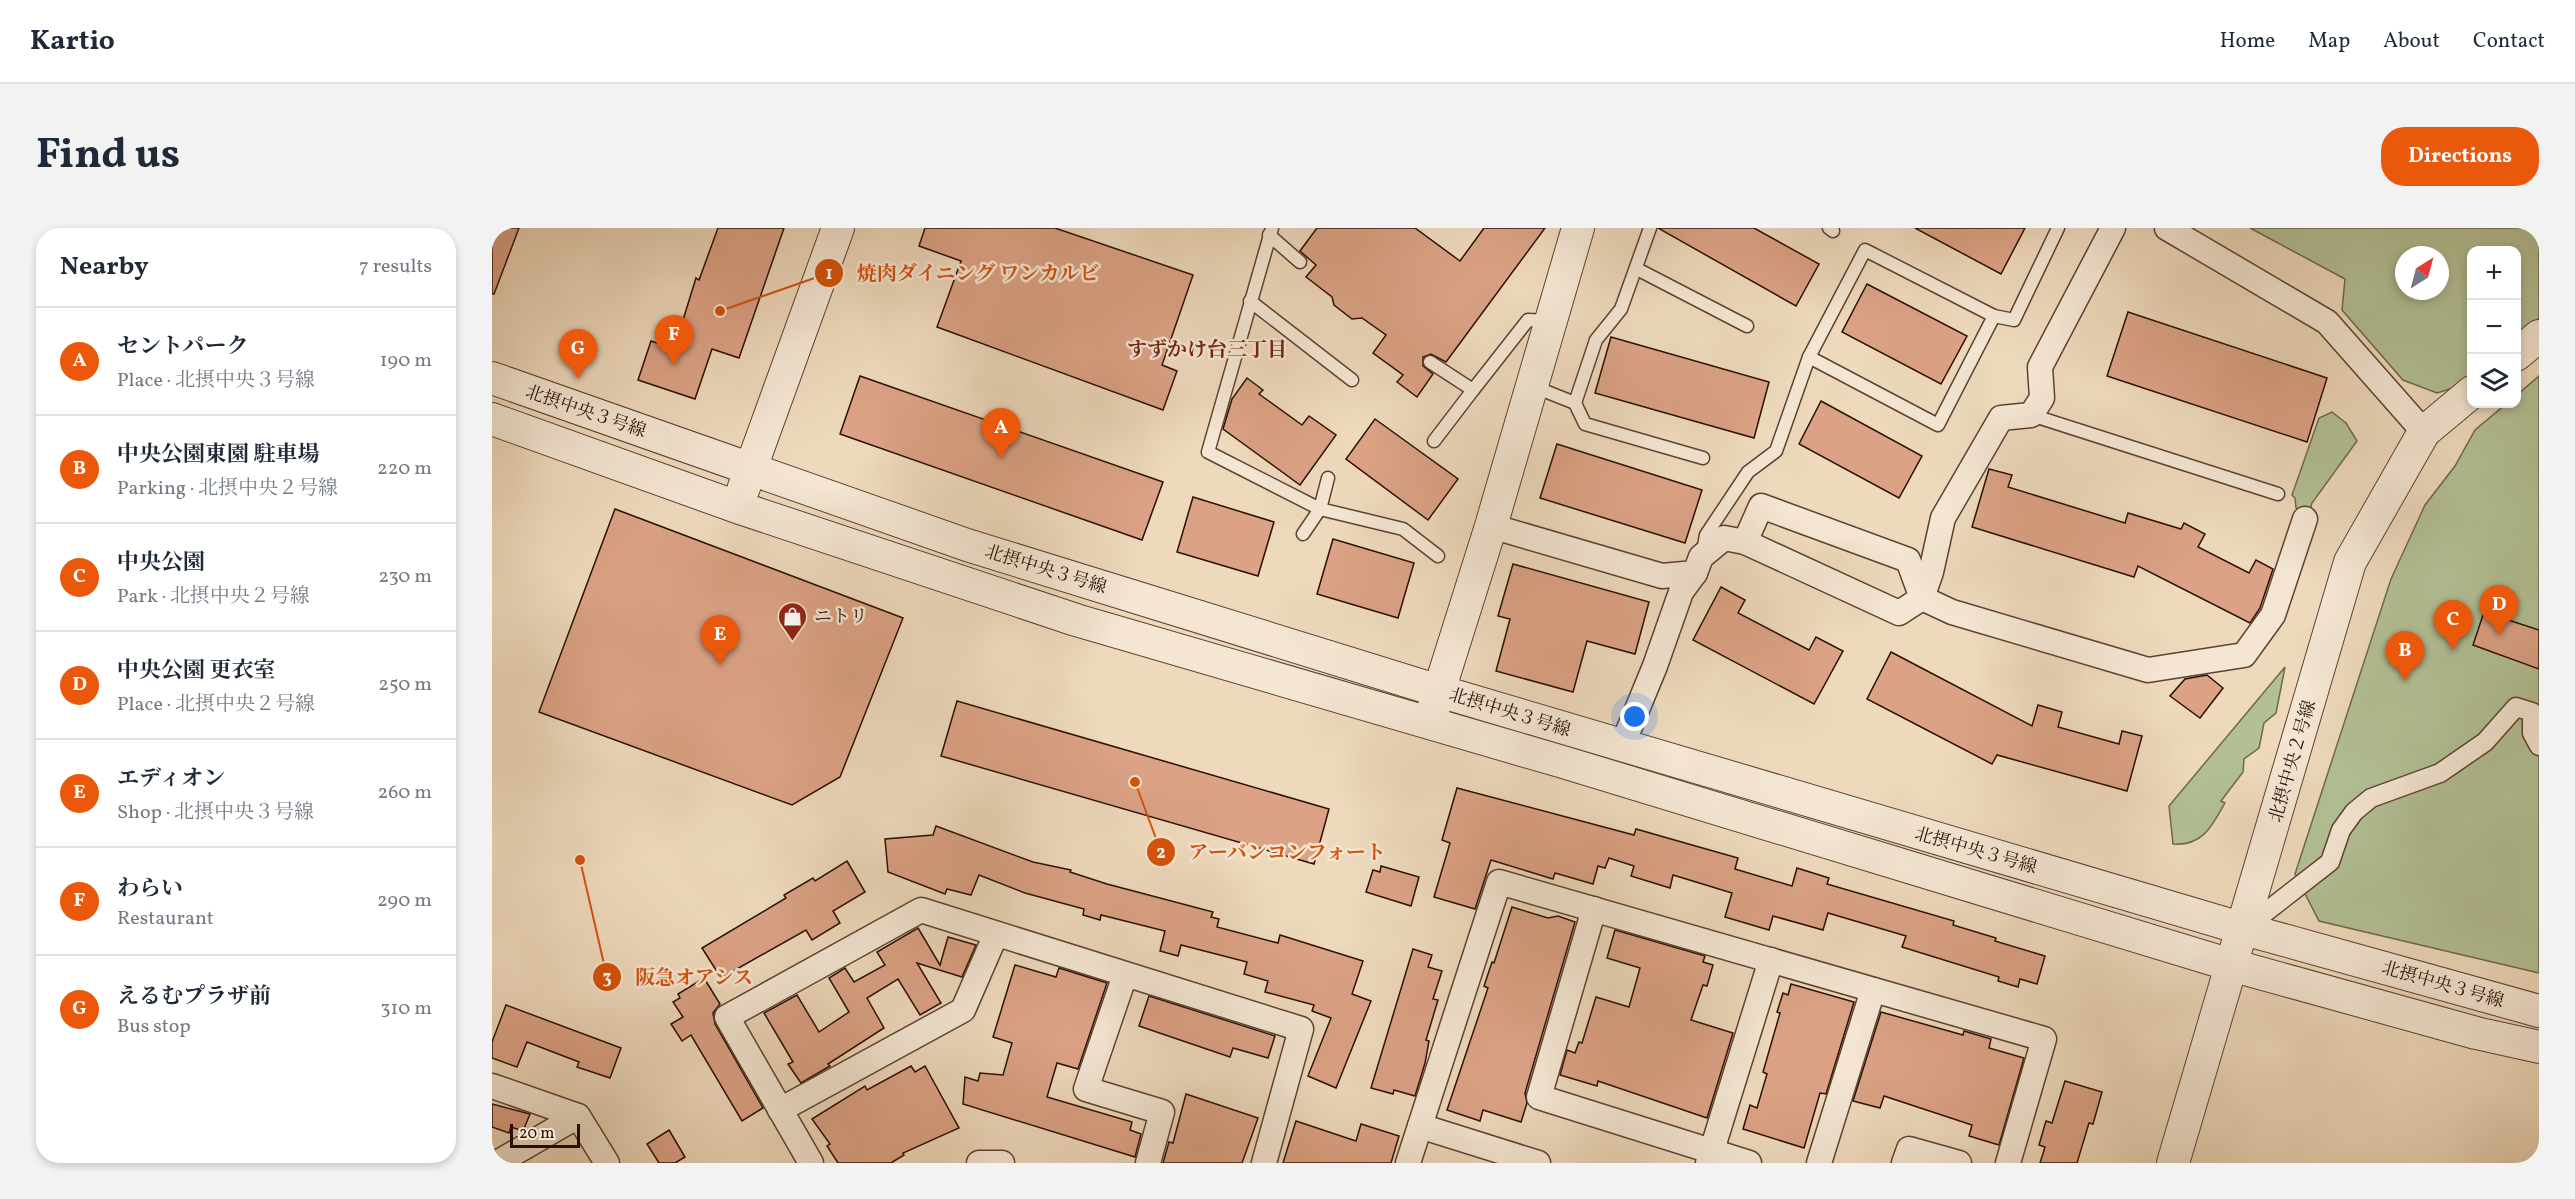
<!DOCTYPE html>
<meta charset="utf-8">
<style>
body{margin:0;font-family:Vollkorn,"Noto Serif JP",serif;background:#f2f2f3;color:#1f2937}
.controls{position:absolute;right:18px;top:18px;display:grid;overflow:hidden;border-radius:12px;box-shadow:0 3px 9px #0003}
.controls button{width:54px;height:54px;display:grid;place-items:center;padding:0;border:0;border-bottom:2px solid #e0e1e3;background:#fff;color:#1f2937;font:30px sans-serif}
.compass{position:absolute;left:1903px;top:18px;width:54px;height:54px;border-radius:50%;background:#fff;box-shadow:0 3px 9px #0003;rotate:36deg}
.scale{position:absolute;left:18px;bottom:15px;width:70px;box-sizing:border-box;padding-left:6px;border:3px solid #2b0f03;border-top:0;font-size:16px;line-height:21px;white-space:nowrap;color:#2b0f03;-webkit-text-stroke:4px #f4e6d3;paint-order:stroke}
.you{position:absolute;left:1143px;top:489px;width:21px;height:21px;margin:-15px;border:4px solid #fff;border-radius:50%;background:#1a73e8;box-shadow:0 0 0 9px #1a73e833}
.badge{display:grid;place-items:center;width:39px;height:39px;border-radius:50%;background:#ea580c;color:#fff;font-size:20px;font-weight:700}
.pin{position:absolute;translate:-50% -50px;filter:drop-shadow(0 2px 3px #0008)}
.pin::after{content:'';position:absolute;top:32px;width:21px;height:18px;background:inherit;clip-path:polygon(0 0,100% 0,50% 100%)}
.list{margin:0;padding:0;list-style:none}
h2{display:flex;justify-content:space-between;align-items:center;height:78px;margin:0;padding:0 24px;font-size:26px}
h2 small{font-size:20px;font-weight:400;color:#747a83}
.list li{display:grid;grid-template-columns:39px 1fr auto;gap:18px;align-items:center;box-sizing:border-box;height:108px;padding:0 24px;border-top:2px solid #e0e1e3}
.list b{display:block;font-size:22px;white-space:nowrap}
.list p{margin:0;font-size:20px;white-space:nowrap;color:#747a83}
.list em{font-size:20px;font-style:normal;color:#747a83}
.icon{flex:none;width:33px;height:33px;fill:none;stroke:currentColor;stroke-width:2;stroke-linecap:round;stroke-linejoin:round}
.map{position:relative;flex:none;width:2047px;height:935px;overflow:hidden;border-radius:24px}
header{display:flex;align-items:center;gap:36px;box-sizing:border-box;height:84px;padding:0 30px;background:#fff;border-bottom:2px solid #e0e1e3}
header strong{font-size:28px}
nav{display:flex;gap:33px;margin-inline-start:auto;font-size:21px}
.intro{display:flex;align-items:center;justify-content:space-between;box-sizing:border-box;height:144px;padding:0 36px}
h1{margin:0;font-size:42px}
.button{padding:15px 27px;border-radius:24px;background:#ea580c;color:#fff;font-size:21px;font-weight:700}
main{display:flex;gap:36px;padding:0 36px}
aside{flex:1;background:#fff;border-radius:24px;box-shadow:0 3px 9px #0003}
.map>svg:first-child{display:block}
.green{fill:#b3c095;stroke:#6f684c;stroke-width:1.5;fill-rule:evenodd}
.building{fill:#dba285;stroke:#2b0f03;stroke-width:1.5}
.lines{fill:none;stroke-linecap:round;stroke-linejoin:round}
.service-casing{stroke:#5c4231;stroke-width:15}
.pedestrian-casing{stroke:#5c4231;stroke-width:21}
.minor-casing{stroke:#5c4231;stroke-width:27}
.tertiary-casing{stroke:#5c4231;stroke-width:34}
.service{stroke:#f4e6d3;stroke-width:12}
.pedestrian{stroke:#f4e6d3;stroke-width:18}
.minor{stroke:#f4e6d3;stroke-width:24}
.tertiary{stroke:#f4e6d3;stroke-width:32}
.labels{text-anchor:middle;stroke-width:5;stroke-linejoin:round;paint-order:stroke}
.street-label{font-size:18px;fill:#2b0f03;stroke:#f4e6d3}
.poi-label{font-size:18px;fill:#2b0f03;stroke:#f4e6d3;text-anchor:start}
.neighbourhood-label{font-size:20px;font-weight:bold;fill:#7a1f14;stroke:#f4e6d3}
.leader{fill:none;stroke:#d5520b;stroke-width:2}
.callout-dot{fill:#d5520b;stroke:#f4e6d3;stroke-width:2}
.mark-label{font-size:18px;text-anchor:middle;font-weight:bold;fill:#fff}
.callout-label{font-size:20px;text-anchor:middle;font-weight:bold;fill:#d5520b;stroke:#f4e6d3;stroke-width:5;stroke-linejoin:round;paint-order:stroke}
</style>
<header>
<strong>Kartio</strong>
<nav><a>Home</a><a>Map</a><a>About</a><a>Contact</a></nav>
</header>
<div class="intro"><h1>Find us</h1><a class="button">Directions</a></div>
<main>
<aside>
<h2>Nearby<small>7 results</small></h2>
<ul class="list">
<li><span class="badge">A</span><div><b>セントパーク</b><p>Place · 北摂中央３号線</p></div><em>190 m</em></li>
<li><span class="badge">B</span><div><b>中央公園東園 駐車場</b><p>Parking · 北摂中央２号線</p></div><em>220 m</em></li>
<li><span class="badge">C</span><div><b>中央公園</b><p>Park · 北摂中央２号線</p></div><em>230 m</em></li>
<li><span class="badge">D</span><div><b>中央公園 更衣室</b><p>Place · 北摂中央２号線</p></div><em>250 m</em></li>
<li><span class="badge">E</span><div><b>エディオン</b><p>Shop · 北摂中央３号線</p></div><em>260 m</em></li>
<li><span class="badge">F</span><div><b>わらい</b><p>Restaurant</p></div><em>290 m</em></li>
<li><span class="badge">G</span><div><b>えるむプラザ前</b><p>Bus stop</p></div><em>310 m</em></li>
</ul>
</aside>
<div class="map">
<svg width="2047" height="935" viewBox="0 0 2047 935">
<rect width="100%" height="100%" fill="#eed9bc"/>
<filter id="stains"><feTurbulence type="fractalNoise" baseFrequency=".00333" numOctaves="4"/><feColorMatrix values="0 0 0 0 .2 0 0 0 0 .09 0 0 0 0 .02 0 0 0 .5 -.17"/></filter>
<radialGradient id="worn" r=".72"><stop offset=".6" stop-color="#630" stop-opacity="0"/><stop offset="1" stop-color="#630" stop-opacity=".3"/></radialGradient>
<g class="green">
<path d="M1758,0h289v90l-22,19 -1,-87h-44l-1,125 -15,12 -19,6 -34,-13 -61,-70 3,-31zM1912,27h36v36h-36z"/>
<path d="M2047,148v597l-220,-52 -24,-47 96,-295 34,-74 30,-39 20,-36 31,-26h10l1,-9z"/>
<path d="M1840,184l14,11 11,18 -45,62 -3,11 -13,-6 -1,-10 -3,-3 27,-77z"/>
<path d="M1793,439l-9,46 -12,10 -5,25 -15,11 -1,13 -22,29 4,2c-13,23 -22,43 -52,41l-4,-38z"/>
</g>
<g class="building">
<path d="M0,0h27l-25,66h-2z"/>
<path d="M226,0h66l-45,130 -27,-9 -17,50 -57,-19 13,-39 23,8 22,-71 3,2z"/>
<path d="M433,0h130l138,47 -31,90 15,6 -14,39 -226,-83 24,-66 -42,-15z"/>
<path d="M825,0h98l45,33 24,-33h61l-99,134 -15,-8 -8,3v9l10,8 -16,23 -20,-15 6,-7 -30,-22 13,-18 -24,-17 -10,1 -18,-14 -2,-8 -26,-20 10,-12 -16,-14z"/>
<path d="M1166,0h96l65,36 -23,42z"/>
<path d="M1423,0h110l-24,46z"/>
<path d="M1375,56l100,52 -26,48 -99,-52z"/>
<path d="M1636,84l199,66 -20,64 -200,-66z"/>
<path d="M1119,109l158,45 -15,56 -159,-45z"/>
<path d="M368,148l303,106 -21,58 -302,-106z"/>
<path d="M755,150l16,12 -4,4 43,31 7,-9 27,19 -36,50 -77,-56 9,-30z"/>
<path d="M1329,173l101,55 -23,42 -100,-54z"/>
<path d="M883,191l83,60 -30,41 -82,-61z"/>
<path d="M1065,216l145,46 -17,53 -145,-45z"/>
<path d="M1497,241l23,6 -4,12 117,36 3,-10 53,16 3,-6 21,11 -7,13 51,26 7,-13 17,9 -13,39 -10,15 -112,-57 -4,11 -162,-50z"/>
<path d="M701,269l81,25 -16,54 -81,-24z"/>
<path d="M123,281l288,109 -63,159 -48,28 -253,-93z"/>
<path d="M841,311l81,24 -16,55 -81,-24z"/>
<path d="M1021,336l136,38 -14,52 -48,-13 -14,51 -77,-21 14,-52 -12,-3z"/>
<path d="M1229,359l24,13 -7,13 71,37 7,-13 27,14 -29,53 -121,-64z"/>
<path d="M1992,384l55,18v39l-66,-24z"/>
<path d="M1399,424l141,74 6,-21 24,7 -4,15 61,17 3,-13 20,5 -15,55 -130,-36 -5,9 -125,-65z"/>
<path d="M1715,447l16,13 -23,30 -30,-22 15,-17z"/>
<path d="M465,473l372,108 -15,55 -373,-108z"/>
<path d="M965,560l177,47 2,-6 56,16 46,13 -3,11 57,17 5,-18 32,10 -2,6 127,37 -1,4 43,13 -1,3 50,15 -8,28 -17,-5 -2,8 -20,-6 1,-4 -97,-30 4,-11 -78,-23 -5,17 -50,-14 -4,14 -44,-13 7,-24 -59,-18 -3,13 -39,-12 3,-10 -25,-8 -4,10 -7,-2 -5,18 -38,-11 -2,6 -62,-19 -16,49 -41,-12 16,-54 -8,-3z"/>
<path d="M444,598l97,36 38,8 -1,2 37,12 106,28 -2,5 8,2 -2,8 61,16 2,-8 83,26 -11,33 19,7 -35,87 -28,-12 23,-58 -19,-7 2,-6 -49,-13 3,-11 -24,-7 3,-12 -66,-17 -3,11 -18,-5 5,-20 -64,-16 -1,5 -17,-5 1,-6 -59,-16 -46,-18 -8,20 -24,-6 -2,5 -57,-22 -3,-33 48,-4z"/>
<path d="M355,633l18,31 -32,19 7,12 -28,17 -6,-10 -85,48 -19,-30 84,-50 -2,-3 29,-17 2,3z"/>
<path d="M889,638l38,11 -8,29 -45,-14 7,-22 7,2z"/>
<path d="M1020,679l36,11 10,-2 17,6 -50,171 2,10 -6,19 -38,-12 -3,11 -33,-11 41,-122 -4,-2 8,-24 2,1z"/>
<path d="M426,700l22,37 8,-28 28,8 -14,32 -45,-14 24,40 -21,12 -22,-36 -31,19 17,30 -56,36 2,2 -29,17 -13,-19 5,-2 -29,-49 33,-18 22,37 30,-20 -20,-34 16,-10 9,14 31,-17 -8,-13z"/>
<path d="M1123,702l90,26 -2,6 10,3 -6,21 -4,-1 -12,35 42,13 -26,85 -109,-37 -1,5 -37,-11 7,-25 8,3 4,-11 3,1 14,-46 33,10 11,-39 -33,-10z"/>
<path d="M921,721l19,6 -4,12 14,4 -9,28 5,1 -12,40 3,1 -4,22 -10,33 -21,-6 -1,4 -22,-6z"/>
<path d="M523,737l41,12 3,-9 48,15 -29,86 -21,-6 -10,34 85,25 -2,8 11,4 -6,23 -172,-53 2,-27 13,4 2,-8 23,2 9,-32 -19,-6z"/>
<path d="M212,750l16,26 -7,9 2,11 48,84 -21,13 -51,-86 -9,6 -11,-17 12,-7 -10,-15 7,-4 -2,-4z"/>
<path d="M1299,756l63,18 -28,92 -6,-1 -16,55 -61,-19 7,-24 7,3 10,-34 -4,-2 17,-59 -3,-1 6,-19 5,2z"/>
<path d="M657,768l126,40 -7,22 -35,-10 -3,9 -91,-31z"/>
<path d="M14,777l115,43 -11,30 -33,-11 2,-5 -52,-20 -10,25 -25,-9v-16z"/>
<path d="M1389,784l82,23 1,-4 27,8 -2,9 35,10 -25,87 -30,-9 3,-11 -88,-29 -4,12 -27,-7z"/>
<path d="M419,838l4,6 10,-6 34,62 -56,25 1,2 -13,8h-53l-11,-17 3,-2 -18,-25 53,-33 2,4z"/>
<path d="M1573,853l37,11 -9,32 -4,-1 -12,40h-37l5,-16 -6,-2 7,-24 6,2z"/>
<path d="M694,866l72,24 -16,45h-79l6,-21 4,1z"/>
<path d="M0,876l38,10 -7,17 -12,-4 -2,6 -17,-6z"/>
<path d="M804,893l60,20 5,-17 38,12 -8,27h-108z"/>
<path d="M177,902l16,27 -10,6h-16l-12,-19z"/>
</g>
<g class="lines">
<defs>
<g id="service">
<path d="M780,0l-64,224 112,57 83,20 35,27"/>
<path d="M1337,0l4,3"/>
<path d="M777,7l31,27"/>
<path d="M1145,41l110,57"/>
<path d="M758,73l102,79"/>
<path d="M1317,129l56,-107 129,66"/>
<path d="M938,134l43,28 55,-70 21,1"/>
<path d="M1040,158l43,17 21,-63 25,-31 29,-81"/>
<path d="M1083,175l10,21 118,34"/>
<path d="M1539,187l247,79"/>
<path d="M942,213l39,-51"/>
<path d="M811,306l17,-25 8,-31"/>
<path d="M1211,323l3,-16 42,-63 28,-21 33,-94 129,68 56,-109 20,4 44,-92"/>
</g>
<path id="pedestrian" d="M1752,701l86,-67 11,-32 13,-18 17,-14 69,-25 45,-31 31,-35 16,5v21l7,13"/>
<g id="minor">
<path d="M1675,0l160,94 97,110"/>
<path d="M999,298l171,50 33,-3 6,-16 23,-19 21,4 16,-36 147,54 14,38 30,14 196,58 96,-15 29,-40 32,-96"/>
<path d="M1253,314l154,71 23,-15 9,-26 12,-54 58,-100 30,-3 11,-17 -2,-31 73,-139"/>
<path d="M1130,518l33,-80 26,-74 14,-19"/>
<path d="M1102,681l-55,188 210,66"/>
<path d="M633,747l-39,114 76,23 -14,51"/>
<path d="M0,858l86,30 29,47"/>
<path d="M288,882l183,-100 33,-76"/>
<path d="M928,898l118,37"/>
<path d="M5,935l81,-47"/>
<path d="M319,935l-84,-146 194,-107 380,119 -37,134"/>
<path d="M487,935h23"/>
<path d="M916,935l91,-281 545,157 -36,124"/>
<path d="M1216,935l63,-203"/>
<path d="M1327,935l54,-173"/>
<path d="M1412,935l5,-14 50,14"/>
</g>
<g id="tertiary">
<path d="M2024,127l23,-19"/>
<path d="M0,150l475,167 472,146 805,238 295,82"/>
<path d="M0,191l245,88 339,113 487,142 668,203 245,68 63,14"/>
<path d="M251,262l95,-262"/>
<path d="M941,482l58,-184 87,-298"/>
<path d="M1681,935l177,-601 74,-130 48,-40"/>
</g>
</defs>
<use href="#service" class="service-casing"/>
<use href="#pedestrian" class="pedestrian-casing"/>
<use href="#minor" class="minor-casing"/>
<use href="#tertiary" class="tertiary-casing"/>
<use href="#service" class="service"/>
<use href="#pedestrian" class="pedestrian"/>
<use href="#minor" class="minor"/>
<use href="#tertiary" class="tertiary"/>
</g>
<defs>
<symbol id="shop-pin" viewBox="-11 -11 22 30"><path d="M0 17L-7.5 6A9.5 9.5 0 1 1 7.5 6Z" fill="#8f2418" stroke="#f4e6d3"/><path d="M-5-2.5h2.3a2.7 3.5 0 0 1 5.4 0H5L5.5 6h-11ZM-1.5-2.5h3a1.5 2.3 0 0 0-3 0Z" fill="#fff"/></symbol>
</defs>
<g fill-rule="evenodd">
<use href="#shop-pin" x="284" y="372" width="33" height="45"/>
</g>
<g class="labels">
<g class="street-label">
<text transform="translate(94 183) rotate(19)" y="6">北摂中央３号線</text>
<text transform="translate(554 341) rotate(17)" y="6">北摂中央３号線</text>
<text transform="translate(1018 484) rotate(17)" y="6">北摂中央３号線</text>
<text transform="translate(1800 533) rotate(-74)" y="6">北摂中央２号線</text>
<text transform="translate(1484 622) rotate(16)" y="6">北摂中央３号線</text>
<text transform="translate(1951 756) rotate(16)" y="6">北摂中央３号線</text>
</g>
<g class="poi-label">
<text x="322" y="394">ニトリ</text>
</g>
<g class="neighbourhood-label">
<text x="715" y="128">すずかけ台三丁目</text>
</g>
</g>
<path class="leader" d="M228 83L337 45M643 554L669 624M88 632L115 749"/>
<g class="callout-dot">
<circle cx="228" cy="83" r="6"/>
<circle cx="643" cy="554" r="6"/>
<circle cx="88" cy="632" r="6"/>
<circle cx="337" cy="45" r="15"/>
<circle cx="669" cy="624" r="15"/>
<circle cx="115" cy="749" r="15"/>
</g>
<g class="mark-label">
<text x="337" y="51">1</text>
<text x="669" y="630">2</text>
<text x="115" y="755">3</text>
</g>
<g class="callout-label">
<text x="486" y="52">焼肉ダイニング ワンカルビ</text>
<text x="795" y="631">アーバンコンフォート</text>
<text x="202" y="756">阪急オアシス</text>
</g>
<rect width="100%" height="100%" filter="url(#stains)"/>
<rect width="100%" height="100%" fill="url(#worn)"/>
</svg>
<div class="controls">
<button>+</button>
<button>−</button>
<button><svg class="icon" aria-label="layers" viewBox="0 0 24 24"><path d="M12 4l9 5-9 5-9-5zM3 14l9 5 9-5"/></svg></button>
</div>
<svg class="compass" viewBox="-18 -18 36 36"><path d="M0-13l5 13h-10z" fill="#e53935"/><path d="M0 13l5-13h-10z" fill="#747a83"/></svg>
<div class="scale">20 m</div>
<div class="you"></div>
<div class="pin badge" style="left:509px;top:230px">A</div>
<div class="pin badge" style="left:1913px;top:453px">B</div>
<div class="pin badge" style="left:1961px;top:422px">C</div>
<div class="pin badge" style="left:2007px;top:407px">D</div>
<div class="pin badge" style="left:228px;top:437px">E</div>
<div class="pin badge" style="left:182px;top:137px">F</div>
<div class="pin badge" style="left:86px;top:151px">G</div>
</div>
</main>
